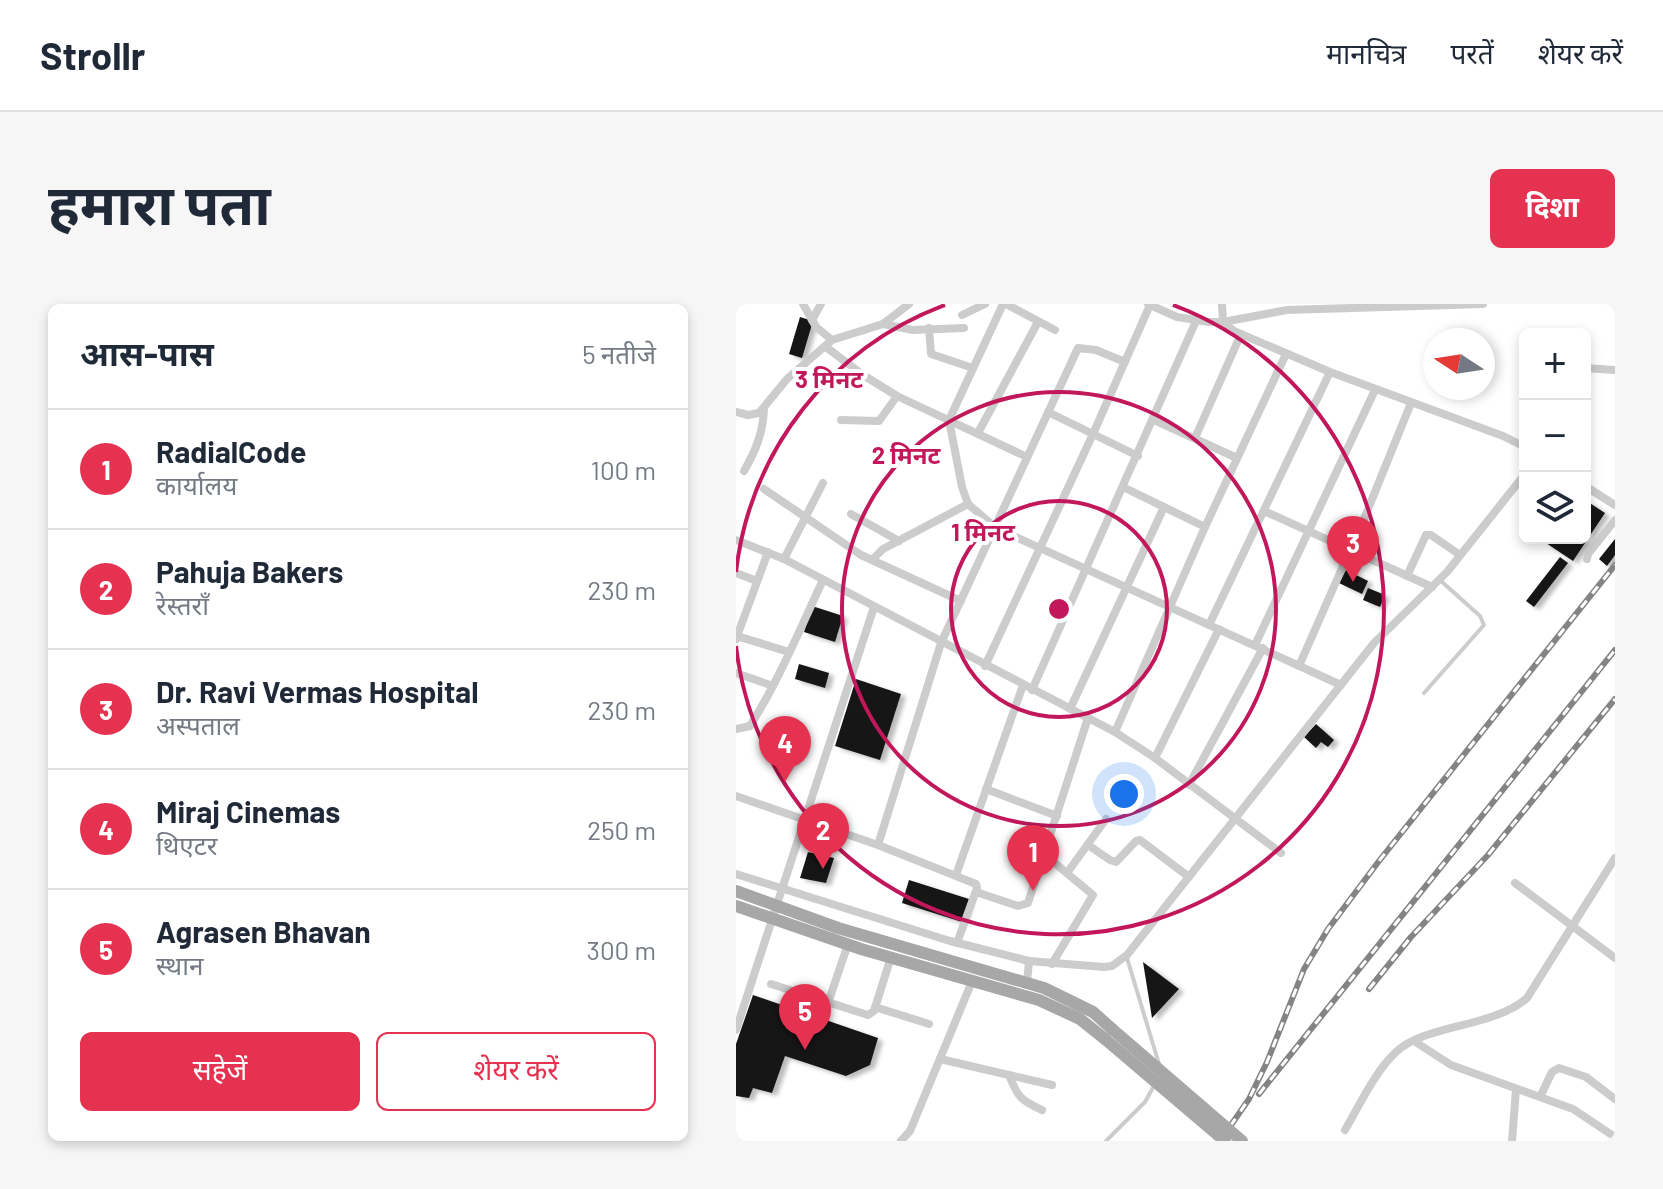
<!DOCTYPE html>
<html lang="hi">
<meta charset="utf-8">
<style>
body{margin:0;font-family:Barlow,"Noto Sans Devanagari",sans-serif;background:#f6f6f7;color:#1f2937}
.controls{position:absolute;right:24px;top:24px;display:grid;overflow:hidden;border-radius:12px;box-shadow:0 4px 12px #0003}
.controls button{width:72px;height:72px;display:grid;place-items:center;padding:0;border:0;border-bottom:2px solid #e0e1e3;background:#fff;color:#1f2937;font:40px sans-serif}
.compass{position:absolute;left:687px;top:24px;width:72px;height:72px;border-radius:50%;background:#fff;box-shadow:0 4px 12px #0003;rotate:282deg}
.you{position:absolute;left:388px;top:490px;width:28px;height:28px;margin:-20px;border:6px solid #fff;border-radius:50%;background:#1a73e8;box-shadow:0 0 0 12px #1a73e833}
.badge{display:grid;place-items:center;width:52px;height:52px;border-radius:50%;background:#e53250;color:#fff;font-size:26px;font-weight:700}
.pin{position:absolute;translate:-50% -66px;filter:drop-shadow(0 2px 4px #0008)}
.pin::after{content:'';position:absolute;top:42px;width:28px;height:24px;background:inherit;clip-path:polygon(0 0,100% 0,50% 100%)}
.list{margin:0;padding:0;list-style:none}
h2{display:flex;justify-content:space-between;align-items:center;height:104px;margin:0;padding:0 32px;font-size:34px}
h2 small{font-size:26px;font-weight:400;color:#747a83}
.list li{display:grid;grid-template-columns:52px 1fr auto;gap:24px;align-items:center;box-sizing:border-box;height:120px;padding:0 32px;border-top:2px solid #e0e1e3}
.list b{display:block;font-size:30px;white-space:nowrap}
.list p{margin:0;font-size:26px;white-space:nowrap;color:#747a83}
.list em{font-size:26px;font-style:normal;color:#747a83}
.actions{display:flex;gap:16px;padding:24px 32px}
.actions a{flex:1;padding:18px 0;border:2px solid #e53250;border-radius:12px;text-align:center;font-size:28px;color:#e53250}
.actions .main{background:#e53250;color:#fff}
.icon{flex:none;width:44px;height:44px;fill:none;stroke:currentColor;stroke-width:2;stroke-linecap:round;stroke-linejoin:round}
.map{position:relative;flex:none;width:879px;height:837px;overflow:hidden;border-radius:12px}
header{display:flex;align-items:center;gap:48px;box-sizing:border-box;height:112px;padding:0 40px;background:#fff;border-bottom:2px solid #e0e1e3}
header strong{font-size:38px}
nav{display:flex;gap:44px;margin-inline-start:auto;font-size:28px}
.intro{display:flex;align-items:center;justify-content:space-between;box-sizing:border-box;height:192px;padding:0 48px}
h1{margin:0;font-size:56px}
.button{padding:20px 36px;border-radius:12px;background:#e53250;color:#fff;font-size:28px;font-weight:700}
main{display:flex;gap:48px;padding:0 48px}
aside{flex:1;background:#fff;border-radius:12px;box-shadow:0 4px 12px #0003}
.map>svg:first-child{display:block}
.building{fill:#161616;filter:url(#shadow)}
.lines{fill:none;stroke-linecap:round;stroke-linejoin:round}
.lane{stroke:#ccc;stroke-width:4}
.street{stroke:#ccc;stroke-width:8}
.primary{stroke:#a7a7a7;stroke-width:12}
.rail-casing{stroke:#848484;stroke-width:6}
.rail{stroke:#fff;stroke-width:3;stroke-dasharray:9;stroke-linecap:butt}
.primary-bridge{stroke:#a7a7a7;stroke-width:12}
.ring{fill:none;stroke:#c2185b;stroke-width:4}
.centre{fill:#c2185b;stroke:#fff;stroke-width:4}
.ring-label{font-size:24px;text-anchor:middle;font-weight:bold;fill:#c2185b;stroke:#fff;stroke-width:8;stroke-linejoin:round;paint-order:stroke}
</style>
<header>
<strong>Strollr</strong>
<nav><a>मानचित्र</a><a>परतें</a><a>शेयर करें</a></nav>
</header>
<div class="intro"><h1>हमारा पता</h1><a class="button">दिशा</a></div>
<main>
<aside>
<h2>आस-पास<small>5 नतीजे</small></h2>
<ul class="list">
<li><span class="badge">1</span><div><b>RadialCode</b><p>कार्यालय</p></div><em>100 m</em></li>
<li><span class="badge">2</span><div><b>Pahuja Bakers</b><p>रेस्तराँ</p></div><em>230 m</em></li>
<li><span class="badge">3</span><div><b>Dr. Ravi Vermas Hospital</b><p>अस्पताल</p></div><em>230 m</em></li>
<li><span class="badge">4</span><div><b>Miraj Cinemas</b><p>थिएटर</p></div><em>250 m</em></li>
<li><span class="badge">5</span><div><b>Agrasen Bhavan</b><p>स्थान</p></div><em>300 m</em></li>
</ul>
<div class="actions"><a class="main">सहेजें</a><a>शेयर करें</a></div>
</aside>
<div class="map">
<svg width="879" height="837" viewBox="0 0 879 837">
<defs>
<filter id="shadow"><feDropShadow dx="5" dy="3" stdDeviation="2" flood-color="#0004"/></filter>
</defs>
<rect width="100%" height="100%" fill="#fff"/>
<g class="building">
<path d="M64,13l13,4 -11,37 -13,-4z"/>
<path d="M849,196l20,13 -32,48 -27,-18 4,-5h35z"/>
<path d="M879,235v16l-8,11 -8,-7z"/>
<path d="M824,253l8,6 -34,44 -8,-6z"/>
<path d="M610,266l22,11 -6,13 -23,-11z"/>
<path d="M632,284l17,7 -5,12 -17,-7z"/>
<path d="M76,302l31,10 -8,26 -31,-10z"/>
<path d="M63,360l30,9 -4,15 -30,-9z"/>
<path d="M120,375l45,15 -21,66 -45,-14z"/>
<path d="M580,420l18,16 -6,7 -7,-5 -5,6 -12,-11z"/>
<path d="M72,548l26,6 -8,25 -26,-5z"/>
<path d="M173,576l60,19 -7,23 -60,-19z"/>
<path d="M407,658l36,27 -27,29z"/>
<path d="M17,691l125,43 -8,27 -24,11 -61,-20 -13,37 -19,-5 -4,10 -13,-2v-52z"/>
</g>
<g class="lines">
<g class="lane">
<path d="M688,389l60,-68 -4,-9 -39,-35"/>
<path d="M391,654l32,106"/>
<path d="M370,837l39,-39 10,-18"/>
</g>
<g class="street">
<path d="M67,0l13,23 16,13"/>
<path d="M267,0l-54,116 13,67 6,17 28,24 345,157"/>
<path d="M270,0l49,26"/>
<path d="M412,0l29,13 32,5h14l64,-12 196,-6"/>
<path d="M486,0l1,18 11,9 96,41 173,64 22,11"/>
<path d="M226,11l23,-11"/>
<path d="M76,16l9,-16"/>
<path d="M147,20l30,6 51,-2"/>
<path d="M193,24l2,26 42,14"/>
<path d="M90,43l37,28 34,21 130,61"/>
<path d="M849,64l30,2"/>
<path d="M0,108l12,3 11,-2 28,-34 45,-39 51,-16 26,-20"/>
<path d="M312,108l90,44"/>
<path d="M105,116l38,1 18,-25"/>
<path d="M418,116l83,38"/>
<path d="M242,129l60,-111"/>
<path d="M459,134l46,-104"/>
<path d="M8,167c12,-21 19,-38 20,-62"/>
<path d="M849,182l30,19"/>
<path d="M387,183l82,40"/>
<path d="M28,185l97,66 100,46"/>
<path d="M528,207l168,76"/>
<path d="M115,210l48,27"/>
<path d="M628,215l47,-116"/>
<path d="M0,236l48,19 331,173 40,26 126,95"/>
<path d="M48,255l39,-76"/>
<path d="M851,255l1,-5 27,-34"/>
<path d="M136,256l11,-11 85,-45"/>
<path d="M0,269l21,8"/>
<path d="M671,272l19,-41h5l29,20"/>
<path d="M473,321l121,-253"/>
<path d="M1,332l52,16"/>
<path d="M0,335l32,-87"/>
<path d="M519,341l120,-255"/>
<path d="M249,362l108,-232 57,-129"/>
<path d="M563,362l51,-116"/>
<path d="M0,369l37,13"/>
<path d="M296,386l164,-369"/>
<path d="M334,405l94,-202"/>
<path d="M0,425l14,-3c29,-46 50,-97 73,-146"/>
<path d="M379,428l90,-205 81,-173"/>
<path d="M419,454l64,-129"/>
<path d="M453,481l74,-137"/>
<path d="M250,485l71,27"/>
<path d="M0,492l142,49 98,39 1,4 -20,55"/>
<path d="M142,541l63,-202 137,-295 18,2 29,12"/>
<path d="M352,541l22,15 6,2 20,-21 4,-1 49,37"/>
<path d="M308,550l49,41 -41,69"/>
<path d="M331,569l39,-54"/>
<path d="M0,570l214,67 79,20 -2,21"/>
<path d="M220,571l67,-190"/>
<path d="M779,579l100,75"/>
<path d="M240,588l42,14 10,-3 60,-185"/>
<path d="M293,657l75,6 8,-1 15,-11 247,-312 73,-71 78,-98"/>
<path d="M35,680l97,31 6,-4 17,-54"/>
<path d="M92,699l20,-59"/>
<path d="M139,703l54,17"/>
<path d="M0,726l138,-423"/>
<path d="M678,737l37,24 122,44 42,28"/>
<path d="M204,755l112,26"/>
<path d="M273,771c9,22 11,25 33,35"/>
<path d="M804,793l12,-25 7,-4 27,9 29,22"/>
<path d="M609,826c14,-24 31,-60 51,-78 30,-28 97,-24 131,-54l88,-140"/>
<path d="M165,837l9,-10 63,-152"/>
<path d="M776,837l4,-52"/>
</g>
<g class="primary">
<path d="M0,587l102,37 206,60 49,24 19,17"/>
<path d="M0,602l125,43 178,51 41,19 25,20"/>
</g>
<defs>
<g id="rail">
<path d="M633,685l42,-52 77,-82 127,-156"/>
<path d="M523,790l356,-444"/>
<path d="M484,837l29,-42 18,-37 37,-93 24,-40 51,-68 236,-296"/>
</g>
</defs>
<use href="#rail" class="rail-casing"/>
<use href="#rail" class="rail"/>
<g class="primary-bridge">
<path d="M376,725l130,112"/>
<path d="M369,735l120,102"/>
</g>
</g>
<g class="ring">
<circle cx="323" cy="305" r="108"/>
<circle cx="323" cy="305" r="217"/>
<path d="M0 268A325 325 0 0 1 209 1M437 1A325 325 0 1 1 0 342"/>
</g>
<circle cx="323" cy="305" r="12" class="centre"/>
<g class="ring-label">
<text x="93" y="84">3 मिनट</text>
<text x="170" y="160">2 मिनट</text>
<text x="247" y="237">1 मिनट</text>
</g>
</svg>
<div class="controls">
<button>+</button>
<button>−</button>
<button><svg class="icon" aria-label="layers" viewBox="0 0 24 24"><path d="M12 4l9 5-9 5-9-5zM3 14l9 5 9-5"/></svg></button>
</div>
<svg class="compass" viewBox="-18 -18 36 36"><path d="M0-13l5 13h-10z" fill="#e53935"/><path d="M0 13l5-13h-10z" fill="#747a83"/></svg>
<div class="you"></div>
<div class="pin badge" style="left:297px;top:587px">1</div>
<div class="pin badge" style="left:87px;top:565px">2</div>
<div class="pin badge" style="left:617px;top:278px">3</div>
<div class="pin badge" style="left:49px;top:478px">4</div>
<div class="pin badge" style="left:69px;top:746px">5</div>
</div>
</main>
